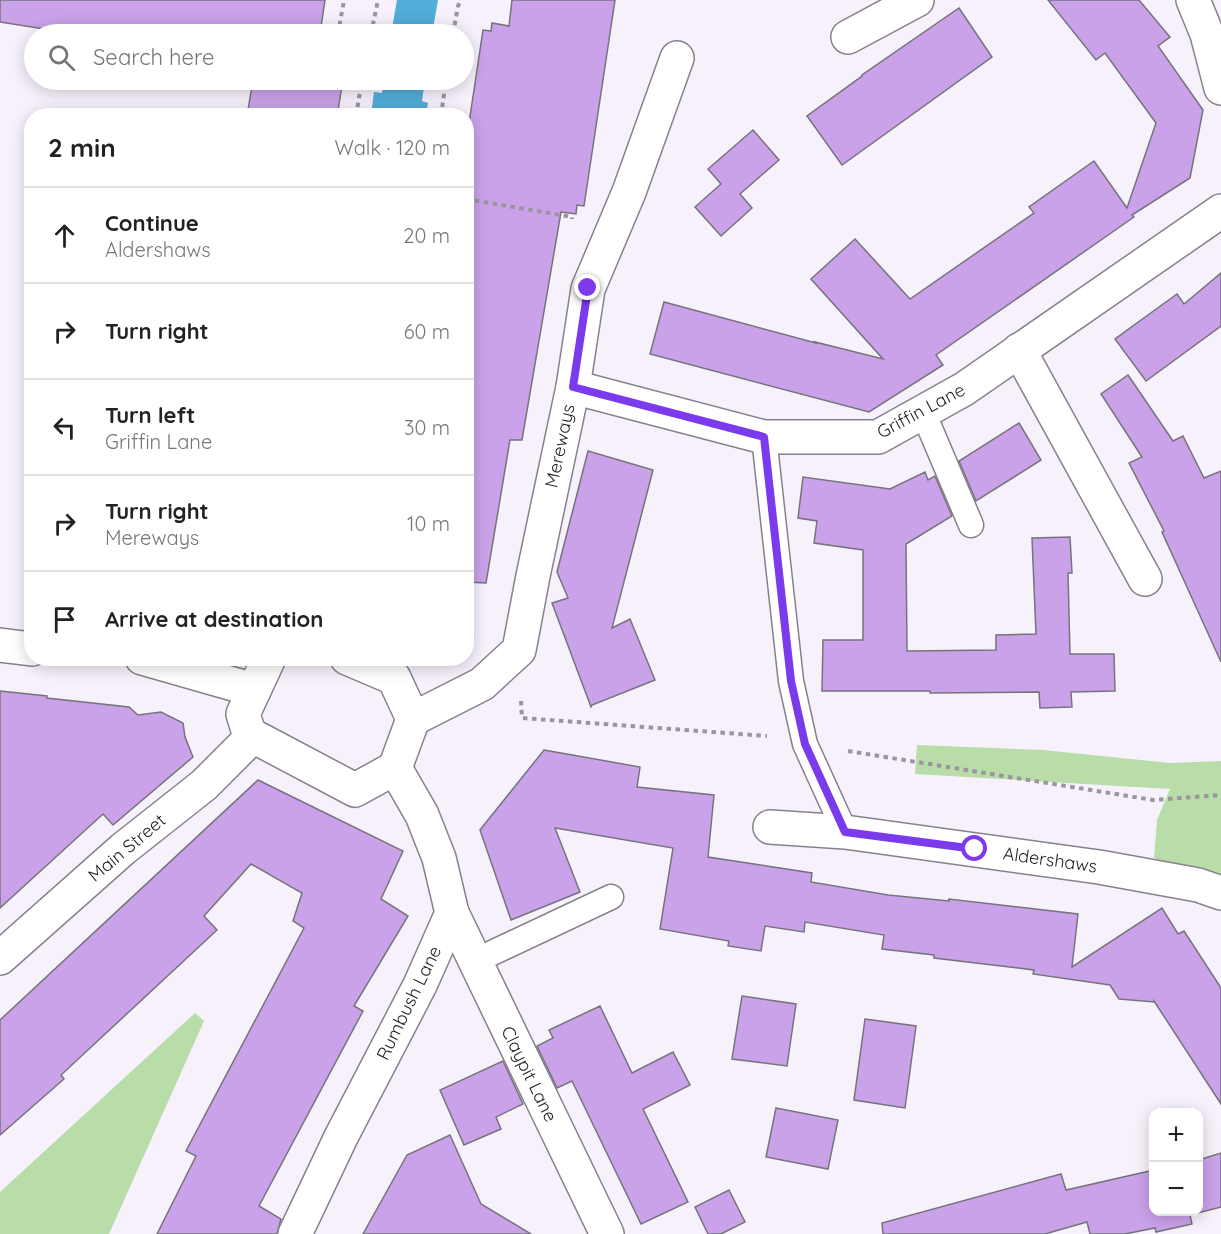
<!DOCTYPE html>
<meta charset="utf-8">
<style>
body{margin:0;font-family:Quicksand,sans-serif;background:#f2f2f2;color:#222}
.controls{position:absolute;right:18px;bottom:18px;display:grid;overflow:hidden;border-radius:12px;box-shadow:0 3px 15px #0003}
.controls button{width:54px;height:54px;display:grid;place-items:center;padding:0;border:0;border-bottom:2px solid #e0e0e0;background:#fff;color:#222;font:30px sans-serif}
.stop{position:absolute;width:18px;height:18px;margin:-14px;border:4px solid #7c3aed;border-radius:50%;background:#fff}
.stop.end{background:#7c3aed;border-color:#fff;box-shadow:0 2px 6px #0008}
.list{margin:0;padding:0;list-style:none}
h2{display:flex;justify-content:space-between;align-items:center;height:78px;margin:0;padding:0 24px;font-size:26px}
h2 small{font-size:20px;font-weight:400;color:#767676}
.list li{display:grid;grid-template-columns:39px 1fr auto;gap:18px;align-items:center;box-sizing:border-box;height:96px;padding:0 24px;border-top:2px solid #e0e0e0}
.list b{display:block;font-size:22px;white-space:nowrap}
.list p{margin:0;font-size:20px;white-space:nowrap;color:#767676}
.list em{font-size:20px;font-style:normal;color:#767676}
.icon{flex:none;width:33px;height:33px;fill:none;stroke:currentColor;stroke-width:2;stroke-linecap:round;stroke-linejoin:round}
.map{position:relative;flex:none;width:1221px;height:1234px;overflow:hidden}
.search{position:absolute;background:#fff;box-shadow:0 3px 15px #0003;left:24px;top:24px;width:450px;height:66px;display:flex;align-items:center;gap:15px;box-sizing:border-box;padding:0 21px;border-radius:33px;color:#767676;font-size:22px}
.panel{position:absolute;background:#fff;box-shadow:0 3px 15px #0003;left:24px;top:108px;width:450px;height:558px;border-radius:24px}
.map>svg:first-child{display:block}
.green{fill:#b8dda9}
.water{fill:#51add9}
.building{fill:#c9a2e9;stroke:#77737c;stroke-width:1.5}
.lines{fill:none;stroke-linecap:round;stroke-linejoin:round}
.lane-casing{stroke:#86818b;stroke-width:27}
.street-casing{stroke:#86818b;stroke-width:36}
.path{stroke:#9b969e;stroke-width:4;stroke-dasharray:4.5 4.5;stroke-linecap:butt}
.lane{stroke:#fff;stroke-width:24}
.street{stroke:#fff;stroke-width:33}
.route{stroke:#7c3aed;stroke-width:8}
.labels{text-anchor:middle;stroke-width:6;stroke-linejoin:round;paint-order:stroke}
.street-label{font-size:18px;fill:#252327;stroke:#fff}
</style>
<div class="map">
<svg width="1221" height="1234" viewBox="0 0 1221 1234">
<rect width="100%" height="100%" fill="#f7f1fc"/>
<g class="green">
<path d="M917,745l126,5 127,13 51,-2v125l-67,-28 3,-38 13,-31 -255,-15z"/>
<path d="M195,1013l9,8 -95,213h-109v-42z"/>
</g>
<g class="water">
<path d="M397,0h41l-6,34h-41z"/>
<path d="M384,80h41l-3,21 6,2 -2,12h-55l3,-23 8,1z"/>
</g>
<g class="building">
<path d="M0,0h325l-5,34h-244l-76,-12z"/>
<path d="M512,0h103l-31,206 -7,-1 -1,9 -15,-2 -39,228h-12l-24,143 -20,-1v-439l17,-113 8,1 1,-8 17,3z"/>
<path d="M1048,0h91l31,37 -12,9 45,64 -13,68 -58,37 2,2 -198,138 7,10 -74,47 -219,-58 14,-52 152,41 -1,-1 68,17 -72,-80 44,-40 55,60 124,-86 -5,-6 65,-46 33,47 29,-85 -51,-70 -9,7z"/>
<path d="M959,8l33,49 -150,108 -35,-49 55,-40v-1z"/>
<path d="M253,80h90l-6,36h-90z"/>
<path d="M753,130l26,30 -39,34 12,14 -31,28 -26,-29 26,-23 -13,-15z"/>
<path d="M1221,273v53l-75,55 -31,-42 62,-45 7,10z"/>
<path d="M1128,375l45,66 10,-5 21,42 17,-7v191l-59,-130 2,-1 -35,-68 13,-6 -41,-63z"/>
<path d="M1019,423l22,37 -65,41 -17,-40z"/>
<path d="M588,451l65,19 -41,158 18,-9 25,61 -63,25 -1,2 -39,-104 16,-5 -11,-26z"/>
<path d="M925,472l3,8 7,-4 17,40 -46,28 1,107 89,-1v-15l40,-1 -4,-96 38,-1 2,36h-4l2,81h44l1,37 -44,1 1,15 -32,1 -1,-16 -109,1v-2h-108l1,-51h40v-90l-49,-7 3,-22 -19,-3 5,-41 87,12z"/>
<path d="M0,691l47,5v2l82,9 9,8 23,-3 22,11 2,14 8,20 -80,68 -10,-11 -103,94z"/>
<path d="M544,750l96,17 -3,20 77,8 -6,62 104,16 -1,9 77,13 61,6v-2l129,15 -6,53 90,-59 16,26 6,-3 37,57v116l-67,-103v1l-35,-3 -9,-14 -77,-11 1,-4 -100,-12v-3l-52,-6 2,-14 -79,-13 -1,10 -39,-6 -4,25 -33,-5 1,-5 -69,-12 13,-81 -118,-20 25,64 -69,28 -31,-90z"/>
<path d="M258,780l145,71 -22,48 27,17 -54,90 9,5 -104,195 22,13 -4,15h-120l39,-78 -10,-5 118,-223 -11,-7 9,-28 -51,-29 -47,52 13,14 -156,145 3,4 -64,56v-115z"/>
<path d="M742,996l54,8 -9,62 -55,-7z"/>
<path d="M600,1006l32,67 41,-21 17,33 -47,24 45,93 -47,22 -69,-143 -15,7 -20,-42 16,-8 -4,-8z"/>
<path d="M865,1019l51,7 -11,82 -51,-8z"/>
<path d="M503,1061l20,43 -27,13 5,12 -37,16 -24,-55z"/>
<path d="M776,1108l62,12 -10,49 -62,-12z"/>
<path d="M450,1135l31,69 50,30h-168l44,-79z"/>
<path d="M1221,1153v54l-31,8 2,9 -36,8 -1,-4 -30,6h-35l-3,-12 -42,12h-162l-1,-11 179,-49 5,16 88,-20v42h44v-52z"/>
<path d="M729,1190l16,32 -24,12h-13l-13,-27z"/>
</g>
<g class="lines">
<defs>
<g id="lane">
<path d="M923,412l48,113"/>
<path d="M764,437l27,244 14,63 40,88"/>
<path d="M475,961l136,-64"/>
</g>
<g id="street">
<path d="M1193,0l14,34 14,54"/>
<path d="M848,37l69,-37"/>
<path d="M1019,350l126,229"/>
<path d="M573,387l191,50h114l86,-48 257,-178"/>
<path d="M0,645l32,4"/>
<path d="M142,658l112,32"/>
<path d="M269,658l-26,56 5,16 5,6 102,54 40,-22 18,-49 -19,-41 -47,-20"/>
<path d="M413,719l69,-35 37,-34 14,-74 40,-189 15,-98 41,-97 48,-134"/>
<path d="M770,827l75,5 254,35 99,18 23,8"/>
<path d="M452,913l155,321"/>
<path d="M0,958l123,-109 81,-64 49,-49"/>
<path d="M295,1234l46,-97 79,-152 32,-72 -13,-55 -17,-43 -27,-47"/>
</g>
</defs>
<use href="#lane" class="lane-casing"/>
<use href="#street" class="street-casing"/>
<g class="path">
<path d="M338,34l6,-34"/>
<path d="M371,34l7,-34"/>
<path d="M453,34l5,-28 3,-6"/>
<path d="M356,116l6,-36"/>
<path d="M441,116l5,-36"/>
<path d="M466,199l106,18v2"/>
<path d="M521,701l1,17 245,18"/>
<path d="M848,751l305,49 68,-5"/>
</g>
<use href="#lane" class="lane"/>
<use href="#street" class="street"/>
</g>
<g class="lines">
<path class="route" d="M588,288l-15,99 191,50 27,244 14,63 40,88 130,17"/>
</g>
<g class="labels">
<g class="street-label">
<text transform="translate(921 411) rotate(-28)" y="6">Griffin Lane</text>
<text transform="translate(560 446) rotate(-78)" y="6">Mereways</text>
<text transform="translate(127 848) rotate(-40)" y="6">Main Street</text>
<text transform="translate(1050 860) rotate(8)" y="6">Aldershaws</text>
<text transform="translate(409 1003) rotate(-64)" y="6">Rumbush Lane</text>
<text transform="translate(529 1074) rotate(64)" y="6">Claypit Lane</text>
</g>
</g>
</svg>
<div class="controls">
<button>+</button>
<button>−</button>
</div>
<div class="stop" style="left:975px;top:849px"></div>
<div class="stop end" style="left:588px;top:288px"></div>
<div class="search"><svg class="icon" aria-label="search" viewBox="0 0 24 24"><circle cx="10" cy="10" r="6"/><path d="M15 15l6 6"/></svg>Search here</div>
<section class="panel">
<h2>2 min<small>Walk · 120 m</small></h2>
<ul class="list">
<li><svg class="icon" aria-label="ahead" viewBox="0 0 24 24"><path d="M12 20V5M6 11l6-6 6 6"/></svg><div><b>Continue</b><p>Aldershaws</p></div><em>20 m</em></li>
<li><svg class="icon" aria-label="right" viewBox="0 0 24 24"><path d="M7 20v-9h11M14 6l5 5-5 5"/></svg><div><b>Turn right</b></div><em>60 m</em></li>
<li><svg class="icon" aria-label="left" viewBox="0 0 24 24"><path d="M17 20v-9H6M10 6l-5 5 5 5"/></svg><div><b>Turn left</b><p>Griffin Lane</p></div><em>30 m</em></li>
<li><svg class="icon" aria-label="right" viewBox="0 0 24 24"><path d="M7 20v-9h11M14 6l5 5-5 5"/></svg><div><b>Turn right</b><p>Mereways</p></div><em>10 m</em></li>
<li><svg class="icon" aria-label="arrive" viewBox="0 0 24 24"><path d="M6 21V4h12l-3 4 3 4H6"/></svg><div><b>Arrive at destination</b></div></li>
</ul>
</section>
</div>
